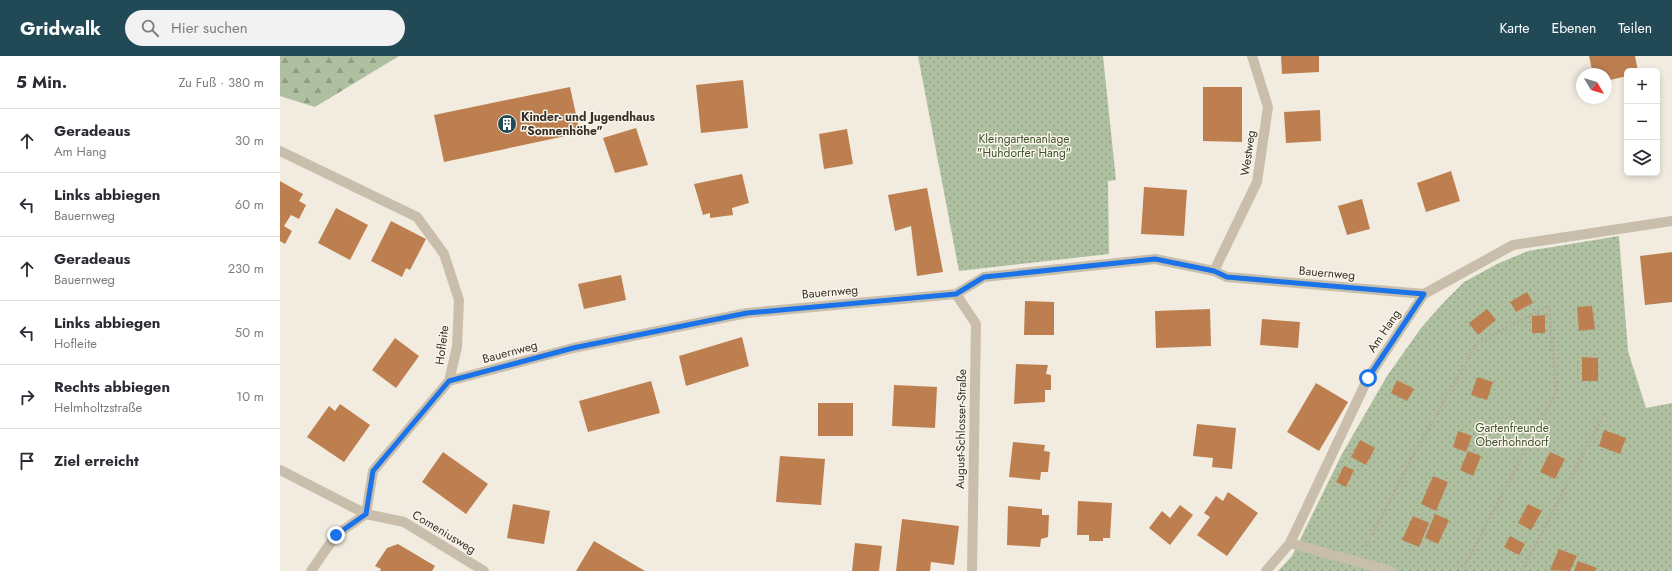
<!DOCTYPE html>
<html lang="de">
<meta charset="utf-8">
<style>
body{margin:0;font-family:Jost,sans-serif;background:#f2f2f3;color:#2b2b33}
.controls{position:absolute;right:12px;top:12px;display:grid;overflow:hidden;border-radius:6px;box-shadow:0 2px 6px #0003}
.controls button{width:36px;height:36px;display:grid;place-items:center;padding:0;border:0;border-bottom:1px solid #e1e1e2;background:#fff;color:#2b2b33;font:20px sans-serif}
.compass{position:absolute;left:1296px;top:12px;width:36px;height:36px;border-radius:50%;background:#fff;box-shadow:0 2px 6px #0003;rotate:128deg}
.stop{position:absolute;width:12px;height:12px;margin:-9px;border:3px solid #1a73e8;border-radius:50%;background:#fff}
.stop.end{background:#1a73e8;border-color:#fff;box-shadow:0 1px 4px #0008}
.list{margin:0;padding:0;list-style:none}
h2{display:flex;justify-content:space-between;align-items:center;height:52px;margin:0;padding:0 16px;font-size:17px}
h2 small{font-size:13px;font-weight:400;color:#7c7c81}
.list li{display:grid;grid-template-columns:26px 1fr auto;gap:12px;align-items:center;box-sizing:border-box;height:64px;padding:0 16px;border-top:1px solid #e1e1e2}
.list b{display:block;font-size:15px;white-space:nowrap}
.list p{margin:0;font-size:13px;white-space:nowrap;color:#7c7c81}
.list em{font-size:13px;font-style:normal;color:#7c7c81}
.icon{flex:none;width:22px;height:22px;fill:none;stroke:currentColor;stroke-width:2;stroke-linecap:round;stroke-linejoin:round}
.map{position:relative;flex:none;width:1392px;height:515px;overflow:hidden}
header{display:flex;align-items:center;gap:24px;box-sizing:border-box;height:56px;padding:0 20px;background:#224956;color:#fff}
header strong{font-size:19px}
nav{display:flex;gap:22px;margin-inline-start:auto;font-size:14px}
.search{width:280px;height:36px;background:#f2f2f3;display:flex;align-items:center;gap:10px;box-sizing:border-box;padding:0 14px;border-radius:22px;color:#7c7c81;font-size:15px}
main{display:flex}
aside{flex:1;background:#fff}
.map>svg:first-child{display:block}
.forest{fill:url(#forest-firs)}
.garden{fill:url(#garden-dots)}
.building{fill:#be7f50}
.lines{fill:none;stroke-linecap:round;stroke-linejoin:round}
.path{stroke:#b5a996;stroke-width:2.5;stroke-dasharray:2 2;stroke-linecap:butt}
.lane{stroke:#c9beab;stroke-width:10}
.street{stroke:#c9beab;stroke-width:10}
.route{stroke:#1a73e8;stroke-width:5}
.labels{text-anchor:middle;stroke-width:3;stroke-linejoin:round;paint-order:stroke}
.poi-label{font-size:12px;font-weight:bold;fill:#37312a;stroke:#f9f5eb;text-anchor:start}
.park-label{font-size:12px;fill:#40542f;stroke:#f9f5eb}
.street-label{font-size:12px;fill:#37312a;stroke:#f9f5eb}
</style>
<header>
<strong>Gridwalk</strong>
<div class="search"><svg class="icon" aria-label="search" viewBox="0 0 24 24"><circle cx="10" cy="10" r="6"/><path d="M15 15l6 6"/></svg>Hier suchen</div>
<nav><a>Karte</a><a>Ebenen</a><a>Teilen</a></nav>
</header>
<main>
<aside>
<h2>5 Min.<small>Zu Fuß · 380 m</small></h2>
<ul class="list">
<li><svg class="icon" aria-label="ahead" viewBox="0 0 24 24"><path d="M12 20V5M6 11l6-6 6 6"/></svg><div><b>Geradeaus</b><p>Am Hang</p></div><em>30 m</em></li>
<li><svg class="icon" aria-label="left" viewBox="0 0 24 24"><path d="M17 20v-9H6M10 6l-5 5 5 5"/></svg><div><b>Links abbiegen</b><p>Bauernweg</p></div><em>60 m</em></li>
<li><svg class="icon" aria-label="ahead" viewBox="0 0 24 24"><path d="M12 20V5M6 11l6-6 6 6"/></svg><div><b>Geradeaus</b><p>Bauernweg</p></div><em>230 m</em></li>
<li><svg class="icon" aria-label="left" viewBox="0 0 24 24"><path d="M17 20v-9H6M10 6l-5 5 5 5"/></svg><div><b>Links abbiegen</b><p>Hofleite</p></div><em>50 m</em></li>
<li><svg class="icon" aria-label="right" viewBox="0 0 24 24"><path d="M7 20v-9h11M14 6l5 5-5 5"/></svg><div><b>Rechts abbiegen</b><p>Helmholtzstraße</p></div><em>10 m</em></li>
<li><svg class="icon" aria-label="arrive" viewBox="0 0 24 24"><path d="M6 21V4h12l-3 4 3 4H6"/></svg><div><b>Ziel erreicht</b></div></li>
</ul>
</aside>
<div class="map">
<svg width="1392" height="515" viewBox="0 0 1392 515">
<defs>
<pattern id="forest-firs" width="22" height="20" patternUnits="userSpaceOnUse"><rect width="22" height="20" fill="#afc0a0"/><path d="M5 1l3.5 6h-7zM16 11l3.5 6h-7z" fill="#8f9d83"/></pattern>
<pattern id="garden-dots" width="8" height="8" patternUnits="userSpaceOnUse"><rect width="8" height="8" fill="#afc0a0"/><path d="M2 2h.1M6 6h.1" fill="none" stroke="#8f9d83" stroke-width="1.8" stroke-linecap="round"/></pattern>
</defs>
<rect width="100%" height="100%" fill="#f1ecdf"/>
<path class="forest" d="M0,0h119l-84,51 -35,-11z"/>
<g class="garden">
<path d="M638,0h185l13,124 -8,1 1,73 -150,17z"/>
<path d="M1339,180l9,115 18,57 26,-5v168h-394l14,-15 50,-102 45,-78 34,-48 23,-26 20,-20 33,-18 31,-13z"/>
</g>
<g class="building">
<path d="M1001,0h38v16l-37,2z"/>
<path d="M1309,0h46l3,15h-11v5l-21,5v-7h-13z"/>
<path d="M463,24l5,48 -47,5 -5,-48z"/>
<path d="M290,31l10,46 -136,29 -10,-47z"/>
<path d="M923,31h39v55l-39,-1z"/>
<path d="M1040,54l1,31 -35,2 -2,-31z"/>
<path d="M356,72l12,37 -33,8 -12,-35z"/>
<path d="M567,73l6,35 -29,5 -5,-35z"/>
<path d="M1171,115l9,30 -34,11 -9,-29z"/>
<path d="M462,118l7,29 -17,5 1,7 -23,3v-5l-7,2 -9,-31z"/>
<path d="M0,125l23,13 -4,7 7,4 -7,14 -8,-4 -7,11 8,5 -7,13 -5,-3z"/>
<path d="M864,131l43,3 -3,46 -43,-2z"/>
<path d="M647,132l16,84 -26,4 -6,-50 -16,5 -7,-36z"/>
<path d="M1082,143l8,30 -23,6 -9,-29z"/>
<path d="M56,152l32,17 -18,35 -32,-17z"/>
<path d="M111,165l35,18 -16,31 -4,-2 -4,9 -31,-16z"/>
<path d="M1392,196v50l-27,3 -5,-49z"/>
<path d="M341,219l5,25 -42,9 -6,-25z"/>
<path d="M1247,236l6,11 -17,9 -6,-10z"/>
<path d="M745,245l29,1v33h-30z"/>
<path d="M1312,250l3,23 -16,2 -2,-24z"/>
<path d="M930,253l1,37 -55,2 -1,-37z"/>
<path d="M1207,253l9,11 -18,15 -9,-12z"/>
<path d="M1265,259v18h-13v-17z"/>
<path d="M982,263l38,3 -2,26 -38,-3z"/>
<path d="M462,281l7,29 -63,20 -7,-30z"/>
<path d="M115,282l24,18 -23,32 -24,-18z"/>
<path d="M1302,301l16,1v23h-16z"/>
<path d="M736,308l32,1 -2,9 5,1v15h-6v12l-31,2z"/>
<path d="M1197,321l16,5 -6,18 -16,-5z"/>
<path d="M1117,324l17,9 -7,12 -16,-8z"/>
<path d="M371,325l9,32 -72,19 -9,-31z"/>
<path d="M1036,327l32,19 -29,49 -32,-19z"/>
<path d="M614,329l43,2 -2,41 -43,-2z"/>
<rect x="538" y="347" width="35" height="33"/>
<path d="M60,348l30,21 -26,37 -37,-25 22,-31 6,5z"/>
<path d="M917,368l39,4 -4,41 -20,-2 1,-9 -20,-2z"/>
<path d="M1324,374l22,8 -6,16 -21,-8z"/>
<path d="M1178,375l14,5 -6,16 -13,-5z"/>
<path d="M1080,384l15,8 -9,17 -15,-8z"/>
<path d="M733,386l32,3 -1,6 6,1 -2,20h-7l-1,8 -31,-3z"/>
<path d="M1188,395l13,5 -8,20 -13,-6z"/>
<path d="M163,396l45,32 -22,30 -44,-32z"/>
<path d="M1270,396l15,7 -10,20 -15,-7z"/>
<path d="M500,400l45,3 -4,46 -45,-3z"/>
<path d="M1064,410l10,4 -8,17 -10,-5z"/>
<path d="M1153,420l15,6 -12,29 -15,-7z"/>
<path d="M948,436l30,21 -31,43 -30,-21 13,-18 -6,-4 12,-17 7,5z"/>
<path d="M798,445l34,2 -2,35h-7v3h-14v-6h-12z"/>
<path d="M233,448l37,7 -6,33 -37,-6z"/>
<path d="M1248,448l14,7 -11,19 -13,-7z"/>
<path d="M900,449l13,10 -23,30 -21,-17 13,-17 8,7z"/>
<path d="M728,450l34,3v6h7l-1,22 -7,2 -1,8 -33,-2z"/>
<path d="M1155,458l14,6 -11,24 -13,-6z"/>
<path d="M1133,460l16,7 -10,24 -17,-7z"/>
<path d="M622,463l57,7 -5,39 -23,-3 -1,9h-34z"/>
<path d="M1230,480l15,8 -6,11 -15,-8z"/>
<path d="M314,485l51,30h-69z"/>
<path d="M575,487l27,3 -3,25h-27z"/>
<path d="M118,488l37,22 -3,5h-52l1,-2 -6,-3 12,-18z"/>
<path d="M1279,493l18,7 -7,15 -20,-1z"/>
<path d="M1298,505l19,7 -2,3h-21z"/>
</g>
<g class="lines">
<g class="path">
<path d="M1086,490l52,-99 59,-104 72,-37 7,86 -94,179"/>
<path d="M1242,515l83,-159"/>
</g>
<g class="lane">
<path d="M934,215l13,6 197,17"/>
<path d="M1010,487l101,28"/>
</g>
<g class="street">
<path d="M0,95l137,66 27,37 15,46 -2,47 -8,34 -76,90 -7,43"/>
<path d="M676,238l20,30 -4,247"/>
<path d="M169,325l124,-33 174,-35 209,-19 28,-17 171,-18 59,12 43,-89 11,-75 -16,-51"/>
<path d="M0,414l86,44 38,8 80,49"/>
<path d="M31,515l25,-36 30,-21"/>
<path d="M986,515l24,-28 78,-165 56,-84 89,-49 159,-24"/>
</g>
</g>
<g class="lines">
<path class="route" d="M56,479l30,-21 7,-43 76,-90 124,-33 174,-35 209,-19 28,-17 171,-18 59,12 13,6 197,17 -56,84"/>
</g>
<defs>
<symbol id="building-disc" viewBox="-11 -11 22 22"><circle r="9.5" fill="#224956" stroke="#f9f5eb"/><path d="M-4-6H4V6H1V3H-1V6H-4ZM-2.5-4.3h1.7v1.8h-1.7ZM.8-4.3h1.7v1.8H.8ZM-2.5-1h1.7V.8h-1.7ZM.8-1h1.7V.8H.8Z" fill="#fff"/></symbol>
</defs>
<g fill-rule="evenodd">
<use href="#building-disc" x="216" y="57" width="22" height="22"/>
</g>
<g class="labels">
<g class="poi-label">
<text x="241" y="65">Kinder- und Jugendhaus<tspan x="241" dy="14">"Sonnenhöhe"</tspan></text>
</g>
<g class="park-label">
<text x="744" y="87">Kleingartenanlage<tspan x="744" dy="14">"Huhdorfer Hang"</tspan></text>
<text x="1232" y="376">Gartenfreunde<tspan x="1232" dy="14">Oberhohndorf</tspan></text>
</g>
<g class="street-label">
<text transform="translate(968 97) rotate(-82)" y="4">Westweg</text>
<text transform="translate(1047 217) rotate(5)" y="4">Bauernweg</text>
<text transform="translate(550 236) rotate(-5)" y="4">Bauernweg</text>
<text transform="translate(1104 275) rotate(-56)" y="4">Am Hang</text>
<text transform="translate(162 289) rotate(-83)" y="4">Hofleite</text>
<text transform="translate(230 296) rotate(-15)" y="4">Bauernweg</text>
<text transform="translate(681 373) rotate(-89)" y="4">August-Schlosser-Straße</text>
<text transform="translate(164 476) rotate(31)" y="4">Comeniusweg</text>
</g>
</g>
</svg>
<div class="controls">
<button>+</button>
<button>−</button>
<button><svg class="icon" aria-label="layers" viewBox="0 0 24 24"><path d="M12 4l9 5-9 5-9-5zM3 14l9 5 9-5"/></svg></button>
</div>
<svg class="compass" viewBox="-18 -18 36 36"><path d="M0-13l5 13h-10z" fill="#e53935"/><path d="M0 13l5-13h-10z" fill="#7c7c81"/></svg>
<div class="stop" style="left:1088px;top:322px"></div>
<div class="stop end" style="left:56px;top:479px"></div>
</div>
</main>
